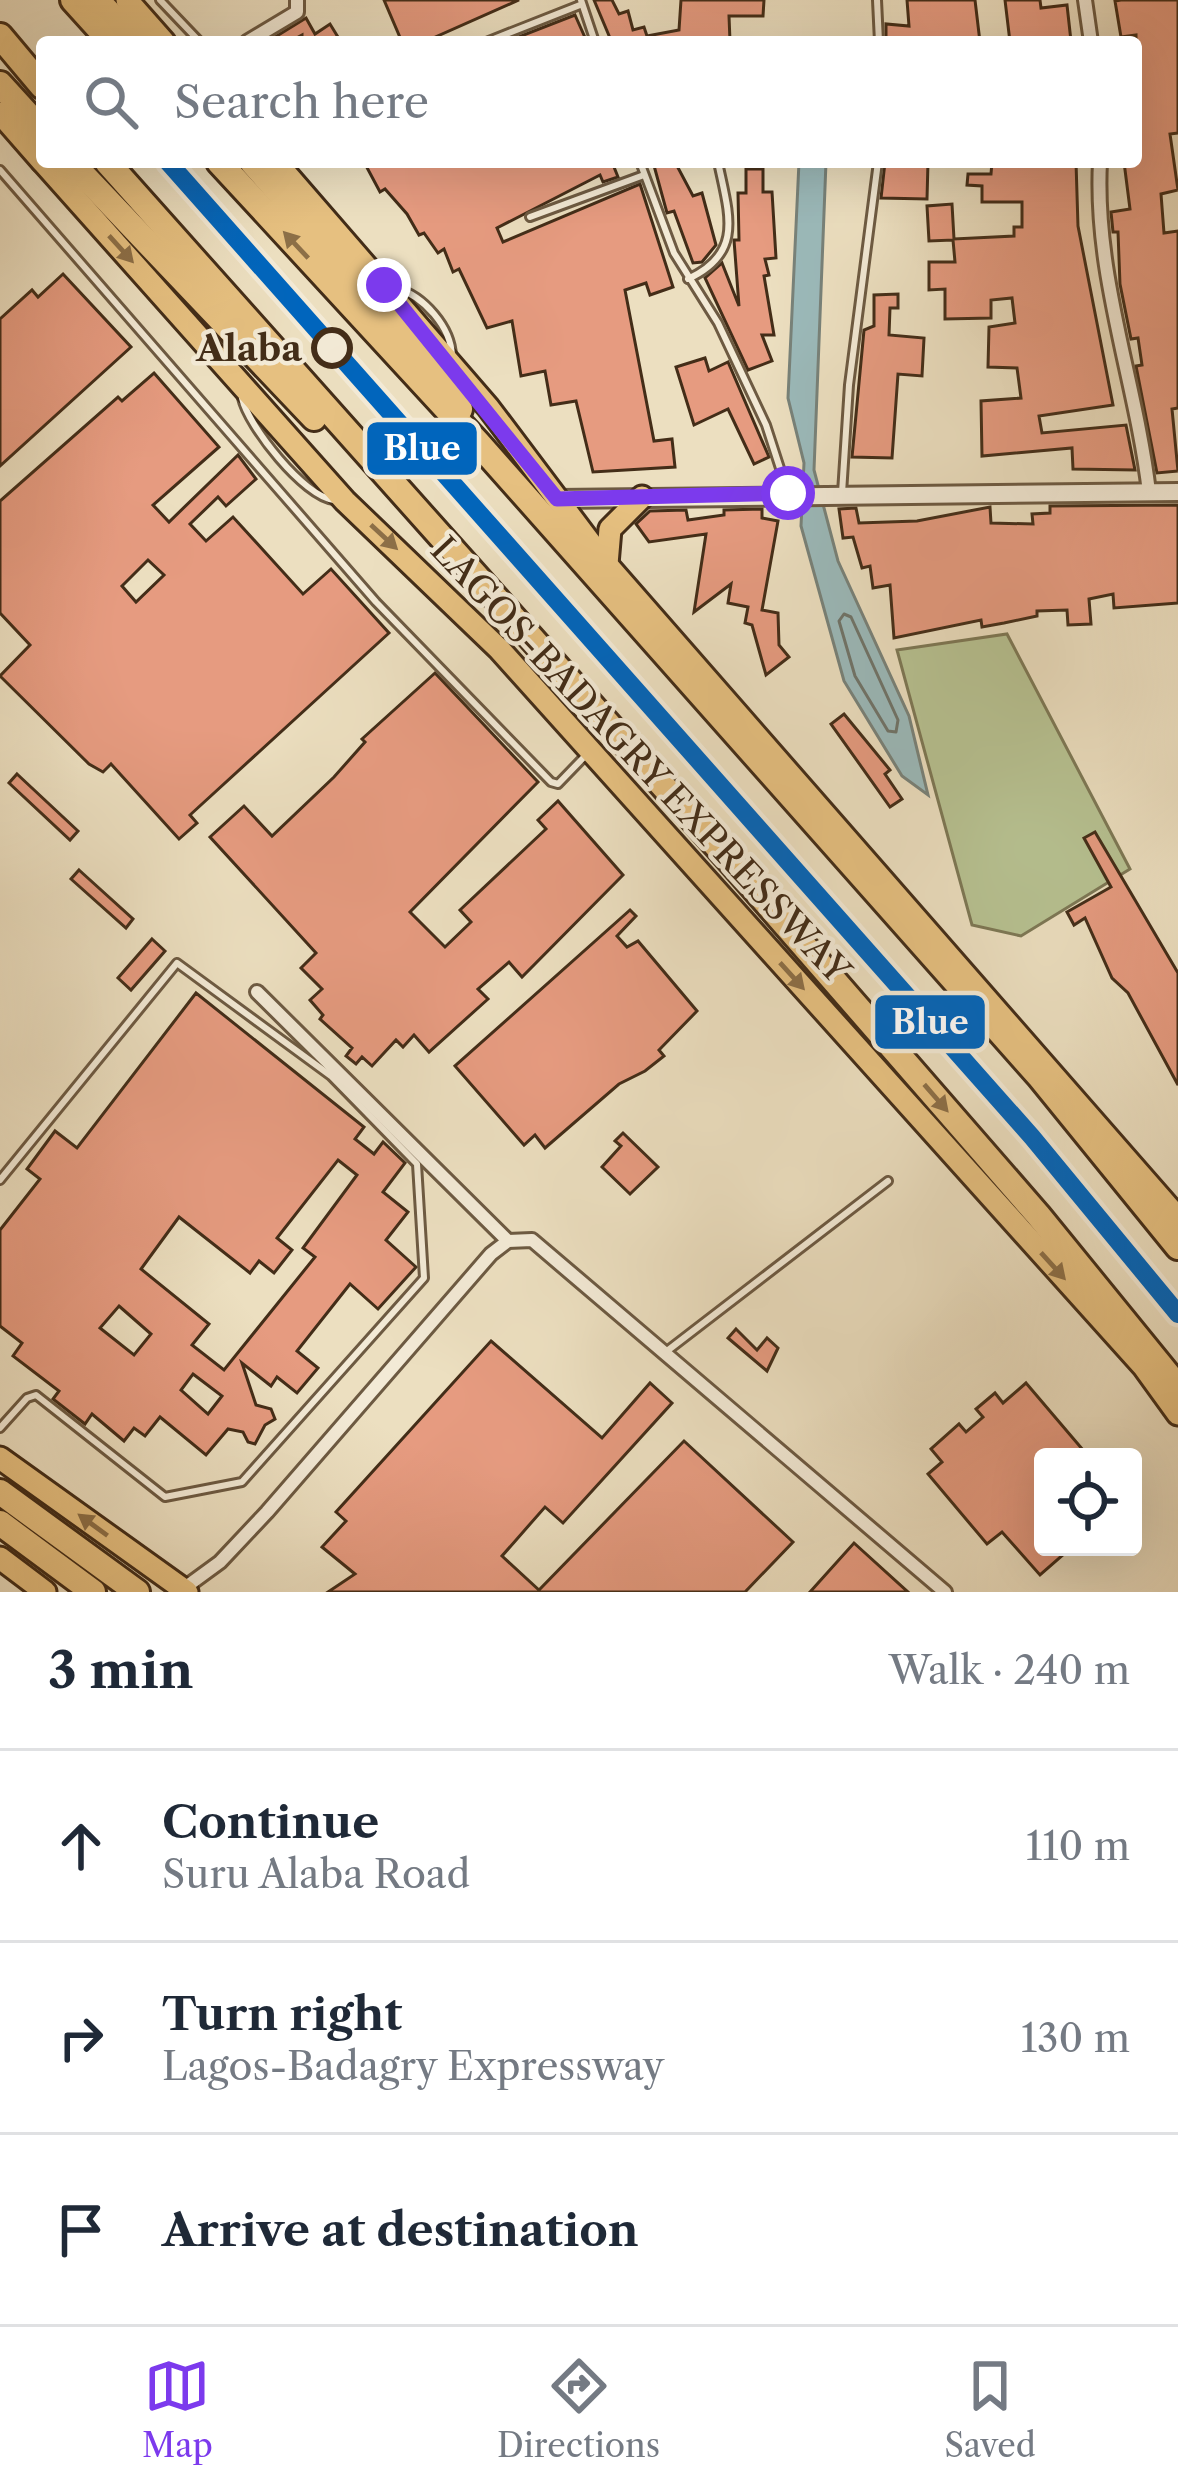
<!DOCTYPE html>
<meta charset="utf-8">
<style>
body{margin:0;font-family:"Libre Caslon Text",serif;background:#f2f2f3;color:#1f2937}
.controls{position:absolute;right:36px;bottom:36px;display:grid;overflow:hidden;border-radius:12px;box-shadow:0 12px 48px #0002}
.controls button{width:108px;height:108px;display:grid;place-items:center;padding:0;border:0;border-bottom:3px solid #e0e1e3;background:#fff;color:#1f2937;font:60px sans-serif}
.stop{position:absolute;width:36px;height:36px;margin:-27px;border:9px solid #7c3aed;border-radius:50%;background:#fff}
.stop.end{background:#7c3aed;border-color:#fff;box-shadow:0 3px 12px #0008}
.list{margin:0;padding:0;list-style:none}
h2{display:flex;justify-content:space-between;align-items:center;height:156px;margin:0;padding:0 48px;font-size:51px}
h2 small{font-size:39px;font-weight:400;color:#747a83}
.list li{display:grid;grid-template-columns:78px 1fr auto;gap:36px;align-items:center;box-sizing:border-box;height:192px;padding:0 48px;border-top:3px solid #e0e1e3}
.list b{display:block;font-size:45px;white-space:nowrap}
.list p{margin:0;font-size:39px;white-space:nowrap;color:#747a83}
.list em{font-size:39px;font-style:normal;color:#747a83}
.icon{flex:none;width:66px;height:66px;fill:none;stroke:currentColor;stroke-width:2;stroke-linecap:round;stroke-linejoin:round}
.map{position:relative;flex:none;width:1178px;height:1592px;overflow:hidden}
.search{position:absolute;background:#fff;box-shadow:0 12px 48px #0002;left:36px;right:36px;top:36px;height:132px;display:flex;align-items:center;gap:30px;box-sizing:border-box;padding:0 42px;border-radius:12px;color:#747a83;font-size:45px}
.sheet{height:732px;background:#fff}
nav{display:flex;justify-content:space-around;align-items:center;box-sizing:border-box;height:168px;border-top:3px solid #e0e1e3;background:#fff;font-size:33px;color:#747a83}
nav a{display:grid;justify-items:center;gap:6px}
nav .on{color:#7c3aed}
.map>svg:first-child{display:block}
.green{fill:#b7c292;stroke:#7d7855;stroke-width:3}
.water{fill:#9bbabb;stroke:#78827a;stroke-width:3}
.lines{fill:none;stroke-linecap:round;stroke-linejoin:round}
.shore{stroke:#6f746a;stroke-width:3}
.building{fill:#e69b80;stroke:#432d18;stroke-width:3;fill-rule:evenodd}
.service-casing{stroke:#6d5a42;stroke-width:12}
.minor-casing{stroke:#6d5a42;stroke-width:18}
.tertiary-casing{stroke:#6d5a42;stroke-width:22}
.primary-casing{stroke:#432d18;stroke-width:27}
.motorway-casing{stroke:#432d18;stroke-width:30}
.service{stroke:#f3ead6;stroke-width:6}
.minor{stroke:#f3ead6;stroke-width:12}
.tertiary{stroke:#f3ead6;stroke-width:16}
.primary{stroke:#e6c080;stroke-width:21}
.motorway{stroke:#e6c080;stroke-width:24}
.metro-1-casing{stroke:#f3ead6;stroke-width:27}
.metro-1{stroke:#0065bd;stroke-width:18}
.oneway{fill:#8c6f47}
.route{stroke:#7c3aed;stroke-width:15}
.stop-dot{fill:#f3ead6;stroke:#432d18;stroke-width:6}
.labels{text-anchor:middle;stroke-width:9;stroke-linejoin:round;paint-order:stroke}
.stop-label{font-size:36px;font-weight:bold;fill:#432d18;stroke:#f3ead6;text-anchor:end}
.street-label{font-size:36px;fill:#432d18;stroke:#f3ead6}
.line-badge{stroke:#f3ead6;stroke-width:4.5}
.badge-label{font-size:33px;text-anchor:middle;font-weight:bold;fill:#fff}
</style>
<div class="map">
<svg width="1178" height="1592" viewBox="0 0 1178 1592">
<rect width="100%" height="100%" fill="#ecdfc0"/>
<filter id="stains"><feTurbulence type="fractalNoise" baseFrequency=".00167" numOctaves="4"/><feColorMatrix values="0 0 0 0 .2 0 0 0 0 .09 0 0 0 0 .02 0 0 0 .5 -.17"/></filter>
<radialGradient id="worn" r=".72"><stop offset=".6" stop-color="#630" stop-opacity="0"/><stop offset="1" stop-color="#630" stop-opacity=".3"/></radialGradient>
<path class="green" d="M1007,634l123,235 -109,67 -49,-11 -75,-275z"/>
<path class="water" d="M799,162h27l-12,308 24,91 71,155 19,79 -26,-19 -58,-95 -43,-155 3,-63 -16,-65z"/>
<g class="lines">
<path class="shore" d="M844,614l7,3 47,103 -2,12 -8,-1 -33,-55 -16,-55z"/>
</g>
<g class="building">
<path d="M384,0h135l-95,42h-22z"/>
<path d="M594,0h18l7,14 9,-3 5,19 11,-3 3,9 32,-6 2,-30h83l-1,16h-34l1,25 -125,1 5,-4z"/>
<path d="M907,0h68l5,42h-94v-18l23,2z"/>
<path d="M1005,0h35l1,8 26,-3 4,36 -61,1z"/>
<path d="M1121,0h57v133l-8,1 8,56 -17,4 3,39 14,-2v177l-6,1 6,62 -21,2 -21,-107 6,-1 -4,-27 -7,1 -11,-55 -2,-52h-5l-2,-20 19,-3 -6,-47h12v-127l-15,2 -6,-36z"/>
<path d="M575,15l12,27h-81z"/>
<path d="M306,18l9,16 15,-10 11,18h-39v-7l-13,7h-22z"/>
<path d="M364,162h260l-10,5 4,10 -15,5 -3,-7 -103,53 6,14 137,-58 33,103 -23,8 -4,-12 -21,7 29,151 18,-2 3,28 -82,5 -17,-71 -25,4 -6,-34 -24,5 -9,-55 -25,7 -28,-59 -6,3 -9,-23 -6,4 -14,-20 -5,2 -12,-21 -22,-25 -5,3z"/>
<path d="M653,162h22l18,34 9,-3 14,52 -14,17 -9,1 -19,-52 -7,2z"/>
<path d="M885,162h43l-1,37 -46,-1z"/>
<path d="M992,162h84l2,64 35,179 -74,11 3,17 84,-8 9,45 -62,-1 -1,-21 -90,8 -1,-55 40,-3 -4,-30 -29,-1 1,-40 26,-4 -3,-25 -21,2v18l-46,1v-30l-16,1v-28h26l-2,-22 -24,1 -2,-35 25,-2 2,35 60,-3v-9h8v-25h-40v-16l-15,-1 1,-11h23z"/>
<path d="M746,169h17v23h9l4,66 -11,1 4,16 -5,1 10,59h-12l10,26 -24,9 -43,-92 17,-15 17,43 -5,-66h5l-1,-47h8z"/>
<path d="M63,274l68,73 -131,119v-147l32,-29 6,7z"/>
<path d="M898,294v14h-8l-1,27 35,3 -2,38 -24,-2 -6,84 -40,-1 12,-127 10,-4v-31z"/>
<path d="M705,358l4,13 19,-9 41,95 -15,7 -26,-55 -34,16 -18,-58z"/>
<path d="M154,373l65,74 -66,58 16,17 69,-67 18,24 -30,27 -8,-9 -28,27 16,17 27,-24 70,77 28,-25 58,64 -199,182 7,8 -18,16 -68,-75 -8,8 -14,-8 -89,-88 30,-31 -30,-32v-112l118,-104 4,4zM148,560l16,15 -28,27 -14,-16z"/>
<path d="M1178,505v98l-64,5 -1,-14 -24,5 2,25 -23,1 -1,-15 -30,1v5l-33,7 -22,4 -1,-7 -87,18 -4,-53 -17,3 -3,-22 -8,2 -9,-31 -10,1 -4,-29 17,-1 3,15 58,-2 73,-14 1,16 42,1 -1,-10 18,-1v-7z"/>
<path d="M762,509v9l16,3 -16,89 16,3 1,32 10,12 -23,18 -14,-50 -7,-2 3,-16 -20,-4 3,-19 -37,28 12,-78 -57,8 -13,-18 14,-13 36,-1 2,10 36,-5v-5z"/>
<path d="M435,673l103,109 -128,130 35,35 26,-25 -11,-12 86,-81 -8,-9 20,-19 65,74 -101,102 -13,-15 -31,27 10,10 -59,53 -15,-17 -11,12 -7,-7 -24,26 -10,-9 -6,7 -10,-8 6,-8 -32,-29 3,-4 -13,-15 12,-11 -21,-21 15,-15 -106,-116 34,-31 28,30 62,-59 31,-35 -3,-3z"/>
<path d="M844,714l46,56 -5,4 17,25 -12,8 -59,-83z"/>
<path d="M17,774l61,57 -8,9 -61,-57z"/>
<path d="M1095,832l83,141v112l-50,-92 -16,-15 -27,-60 -11,7 -7,-13 44,-25 -27,-49z"/>
<path d="M79,870l54,49 -7,9 -55,-49z"/>
<path d="M630,910l6,6 -19,20 10,11 11,-6 59,70 -38,39 5,6 -19,15 -26,13 -74,64 -10,-13 -11,10 -69,-79z"/>
<path d="M152,939l13,12 -34,39 -13,-12z"/>
<path d="M196,993l168,134 -9,12 19,15 9,-12 22,21 -22,29 25,20 -22,28 30,27 -38,42 -28,-25 -53,67 21,17 -21,25 -20,-16 -6,9 -29,-23 14,42 15,4 4,10 -10,6 -10,19 -7,-2 -5,-10 -15,-3 -22,26 -46,-38 -15,19 -11,-8 -10,13 -32,-27 -7,10 -32,-25 6,-8 -46,-35 9,-13 -22,-17v-96l40,-51 -13,-10 28,-38 22,17zM338,1160l19,15 -54,73 12,9 -91,113 -32,-25 17,-21 -68,-55 38,-52 71,56 9,-12 15,12 18,-23 -15,-12zM119,1306l32,28 -17,21 -34,-27zM193,1374l29,22 -14,18 -27,-24z"/>
<path d="M623,1133l35,34 -28,27 -28,-27 19,-21 -6,-5z"/>
<path d="M736,1329l21,21 10,-12 11,10 -11,23 -39,-33z"/>
<path d="M491,1341l111,97 48,-55 22,20 -109,120 -18,-16 -43,49 37,34 145,-149 109,101 -48,50h-417l27,-18 -33,-27 24,-26 -10,-9z"/>
<path d="M1026,1383l63,74h-46v90h29l-32,28 -38,-43 -15,12 -59,-70 14,-12 -11,-13 28,-25 7,8 17,-15 -7,-8 19,-16 8,10z"/>
<path d="M854,1543l54,49h-98z"/>
</g>
<g class="lines">
<defs>
<g id="service">
<path d="M160,0l40,42"/>
<path d="M581,0l14,42"/>
<path d="M877,0l2,42"/>
<path d="M486,42l94,-37"/>
<path d="M640,162l34,91 44,70 48,102 22,68"/>
<path d="M0,170l376,432 175,180 7,2 28,-29"/>
<path d="M530,217l114,-42"/>
<path d="M688,279c56,-26 41,-64 30,-117"/>
<path d="M396,288c28,8 55,39 56,68"/>
<path d="M242,398c6,28 62,99 92,102"/>
<path d="M842,493l7,-108 29,-223"/>
<path d="M0,1180l177,-217 154,113 86,88 7,114 -182,204 -77,15 -129,-102 -9,3 -27,30"/>
<path d="M667,1351l221,-170"/>
</g>
<g id="minor">
<path d="M1085,0l6,42"/>
<path d="M247,42l50,-30v-12"/>
<path d="M1100,162c-6,113 36,219 49,330"/>
<path d="M257,992l251,249"/>
<path d="M183,1589l37,-27 47,-50 224,-258 17,-13 24,-1 413,352"/>
</g>
<path id="tertiary" d="M557,499l621,-7"/>
<g id="primary">
<path d="M127,0l37,42"/>
<path d="M0,113l42,48"/>
<path d="M43,162l302,339 154,148 645,718 34,47"/>
<path d="M276,162l212,245 119,158 571,653"/>
<path d="M607,564l3,-35 32,-32"/>
<path d="M0,1458l187,134"/>
<path d="M0,1558l45,34"/>
</g>
<g id="motorway">
<path d="M73,0l38,42"/>
<path d="M97,0l40,42"/>
<path d="M0,36l42,50"/>
<path d="M0,84l42,46"/>
<path d="M71,162l243,256"/>
<path d="M107,162l624,700 307,353 140,172"/>
<path d="M219,162l259,281 561,633 139,171"/>
<path d="M252,162l192,219 16,28"/>
<path d="M0,1492l137,100"/>
<path d="M0,1523l93,69"/>
</g>
</defs>
<use href="#service" class="service-casing"/>
<use href="#minor" class="minor-casing"/>
<use href="#tertiary" class="tertiary-casing"/>
<use href="#primary" class="primary-casing"/>
<use href="#motorway" class="motorway-casing"/>
<use href="#service" class="service"/>
<use href="#minor" class="minor"/>
<use href="#tertiary" class="tertiary"/>
<use href="#primary" class="primary"/>
<use href="#motorway" class="motorway"/>
<defs>
<path id="metro-1" d="M168,162l864,975 146,177"/>
</defs>
<use href="#metro-1" class="metro-1-casing"/>
<use href="#metro-1" class="metro-1"/>
</g>
<defs><path id="oneway-solid" d="M-6-.8H1V-3.2L6.5 0L1 3.2V.8H-6Z" transform="scale(3)"/></defs>
<g class="oneway">
<use href="#oneway-solid" transform="translate(296 245) rotate(-133)"/>
<use href="#oneway-solid" transform="translate(121 249) rotate(48)"/>
<use href="#oneway-solid" transform="translate(384 537) rotate(43)"/>
<use href="#oneway-solid" transform="translate(792 976) rotate(48)"/>
<use href="#oneway-solid" transform="translate(936 1098) rotate(49)"/>
<use href="#oneway-solid" transform="translate(1053 1266) rotate(48)"/>
<use href="#oneway-solid" transform="translate(93 1525) rotate(-144)"/>
</g>
<g class="lines">
<path class="route" d="M384,285l173,214 231,-6"/>
</g>
<circle class="stop-dot" cx="332" cy="348" r="18"/>
<g class="labels">
<g class="stop-label">
<text x="302" y="361">Alaba</text>
</g>
<g class="street-label">
<text transform="translate(641 760) rotate(47)" y="13">LAGOS-BADAGRY EXPRESSWAY</text>
</g>
</g>
<g class="line-badge">
<rect x="365" y="420" width="114" height="57" rx="12" fill="#0065bd"/>
<rect x="873" y="993" width="114" height="58" rx="12" fill="#0065bd"/>
</g>
<g class="badge-label">
<text x="422" y="460">Blue</text>
<text x="930" y="1034">Blue</text>
</g>
<rect width="100%" height="100%" filter="url(#stains)"/>
<rect width="100%" height="100%" fill="url(#worn)"/>
</svg>
<div class="controls">
<button><svg class="icon" aria-label="locate" viewBox="0 0 24 24"><circle cx="12" cy="12" r="6"/><path d="M12 2v4M12 18v4M2 12h4M18 12h4"/></svg></button>
</div>
<div class="stop" style="left:788px;top:493px"></div>
<div class="stop end" style="left:384px;top:285px"></div>
<div class="search"><svg class="icon" aria-label="search" viewBox="0 0 24 24"><circle cx="10" cy="10" r="6"/><path d="M15 15l6 6"/></svg>Search here</div>
</div>
<section class="sheet">
<h2>3 min<small>Walk · 240 m</small></h2>
<ul class="list">
<li><svg class="icon" aria-label="ahead" viewBox="0 0 24 24"><path d="M12 20V5M6 11l6-6 6 6"/></svg><div><b>Continue</b><p>Suru Alaba Road</p></div><em>110 m</em></li>
<li><svg class="icon" aria-label="right" viewBox="0 0 24 24"><path d="M7 20v-9h11M14 6l5 5-5 5"/></svg><div><b>Turn right</b><p>Lagos-Badagry Expressway</p></div><em>130 m</em></li>
<li><svg class="icon" aria-label="arrive" viewBox="0 0 24 24"><path d="M6 21V4h12l-3 4 3 4H6"/></svg><div><b>Arrive at destination</b></div></li>
</ul>
</section>
<nav>
<a class="on"><svg class="icon" aria-label="map" viewBox="0 0 24 24"><path d="M3 6l6-2 6 2 6-2v14l-6 2-6-2-6 2zM9 4v14M15 6v14"/></svg>Map</a>
<a><svg class="icon" aria-label="directions" viewBox="0 0 24 24"><path d="M12 3l9 9-9 9-9-9zM9 14v-3h6M13 9l2 2-2 2"/></svg>Directions</a>
<a><svg class="icon" aria-label="saved" viewBox="0 0 24 24"><path d="M7 4h10v16l-5-4-5 4z"/></svg>Saved</a>
</nav>
